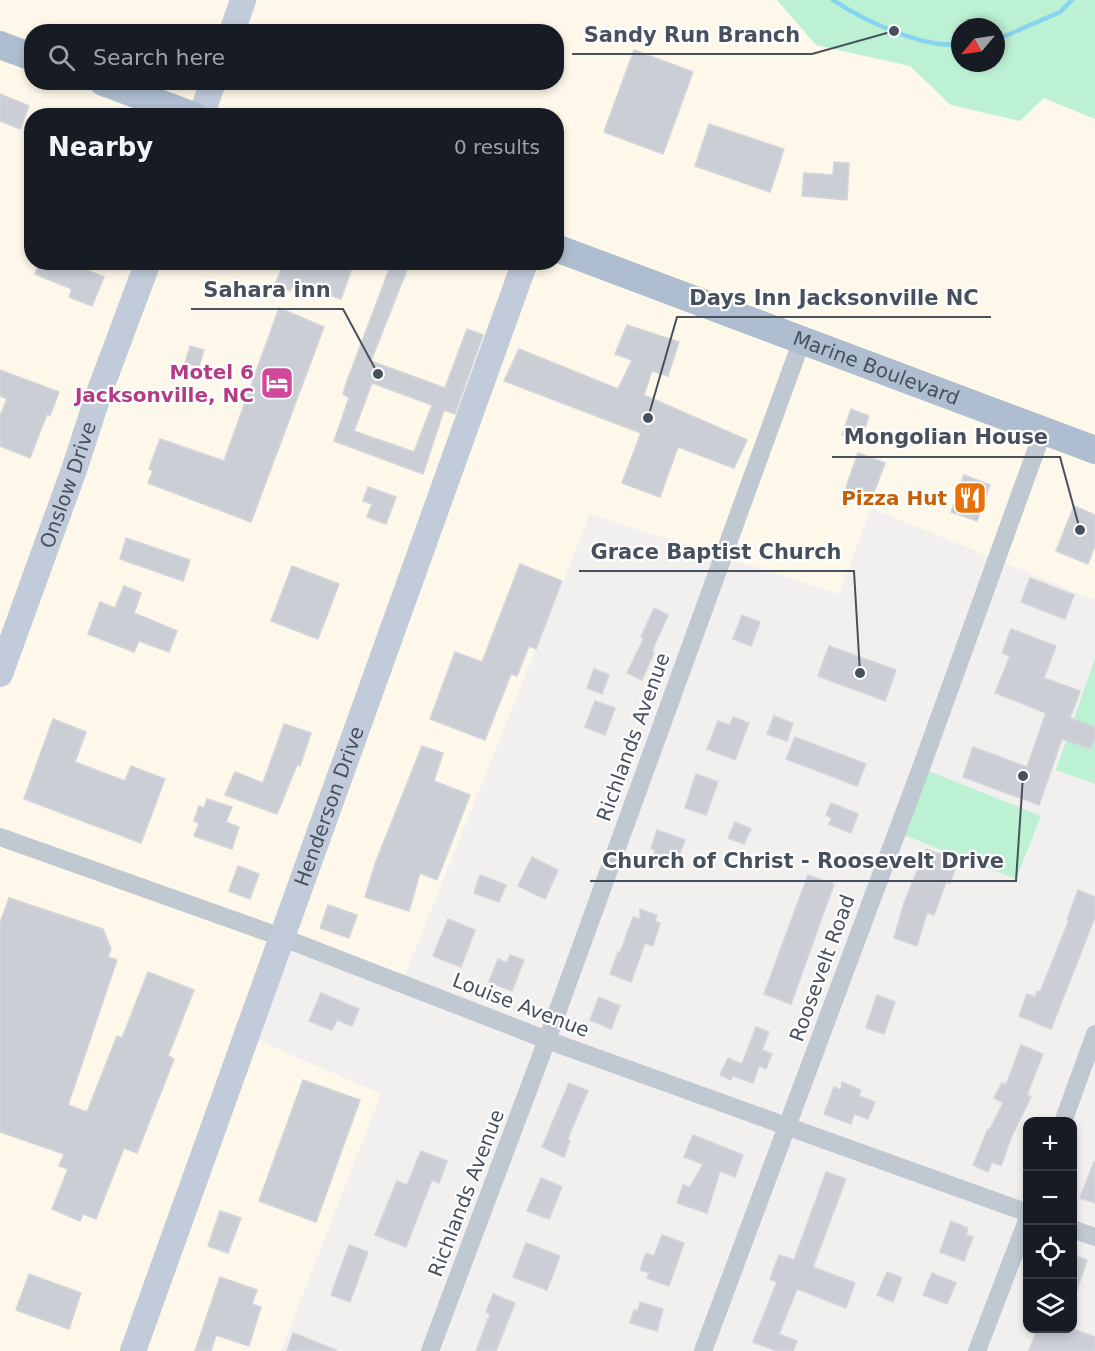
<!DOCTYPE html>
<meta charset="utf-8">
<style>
body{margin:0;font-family:"DejaVu Sans",sans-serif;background:#242831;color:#f1f3f6}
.controls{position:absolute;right:18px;bottom:18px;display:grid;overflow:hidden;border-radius:12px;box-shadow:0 3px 9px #0003}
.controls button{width:54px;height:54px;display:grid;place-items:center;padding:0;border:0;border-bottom:2px solid #363941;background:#171b24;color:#f1f3f6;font:30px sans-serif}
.compass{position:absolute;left:951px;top:18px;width:54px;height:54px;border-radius:50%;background:#171b24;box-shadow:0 3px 9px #0003;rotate:241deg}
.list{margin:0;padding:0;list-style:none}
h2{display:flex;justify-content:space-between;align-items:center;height:78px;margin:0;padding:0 24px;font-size:26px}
h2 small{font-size:20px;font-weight:400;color:#9ea1a6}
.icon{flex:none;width:33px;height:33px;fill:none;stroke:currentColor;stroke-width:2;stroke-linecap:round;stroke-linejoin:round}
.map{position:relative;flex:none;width:1095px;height:1351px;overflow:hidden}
.search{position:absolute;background:#171b24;box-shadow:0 3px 9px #0003;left:24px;top:24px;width:540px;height:66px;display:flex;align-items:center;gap:15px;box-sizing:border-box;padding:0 21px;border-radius:24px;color:#9ea1a6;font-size:22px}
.panel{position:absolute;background:#171b24;box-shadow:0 3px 9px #0003;left:24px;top:108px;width:540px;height:162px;border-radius:24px}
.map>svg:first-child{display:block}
.commercial{fill:#fdf8e9;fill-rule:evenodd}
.green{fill:#bdf1d4;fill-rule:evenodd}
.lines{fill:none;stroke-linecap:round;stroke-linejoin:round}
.stream{stroke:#88d3f0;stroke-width:4.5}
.building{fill:#cbced5;stroke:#d3d5db;stroke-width:1.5;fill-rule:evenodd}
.street{stroke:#c0c9d2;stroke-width:18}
.secondary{stroke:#c2cbd9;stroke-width:26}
.primary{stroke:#aebdcf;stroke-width:28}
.labels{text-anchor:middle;stroke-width:4.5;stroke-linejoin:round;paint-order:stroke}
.street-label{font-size:20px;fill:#47515e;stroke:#fff}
.hotel-label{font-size:20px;font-weight:bold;fill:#b23c85;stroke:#fff;text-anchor:end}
.food-label{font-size:20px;font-weight:bold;fill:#c56008;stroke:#fff;text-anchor:end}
.leader{fill:none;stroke:#47515e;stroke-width:2}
.callout-dot{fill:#47515e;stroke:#fff;stroke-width:2}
.callout-label{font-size:21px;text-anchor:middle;font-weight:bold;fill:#47515e;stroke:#fff;stroke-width:4.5;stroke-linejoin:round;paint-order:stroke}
</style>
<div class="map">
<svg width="1095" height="1351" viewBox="0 0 1095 1351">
<rect width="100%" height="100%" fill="#f2f0ef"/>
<path class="commercial" d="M0,0h777l39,45 94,21 41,39 93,-7 51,21v481l-224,-92 -32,86 -249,-80 -188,469 -121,-46 -35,98 135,59 -100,257h-281zM32,32h524v50h-524zM32,116h524v146h-524z"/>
<g class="green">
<path d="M777,0h318v119l-51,-21 -24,23 -69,-16 -41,-39 -94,-21zM960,27h36v36h-36z"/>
<path d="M1095,658v126l-39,-14z"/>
<path d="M921,768l120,48 -25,63 -120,-47z"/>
</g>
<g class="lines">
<g class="stream">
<path d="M833,0c30,20 90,49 127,44"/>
<path d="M996,40l64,-28 12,-12"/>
</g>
</g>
<g class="building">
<path d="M634,50l59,22 -30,82 -59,-22z"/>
<path d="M0,94l29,12 -9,23 -20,-8z"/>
<path d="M709,124l75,25 -14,43 -75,-26z"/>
<path d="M834,162l15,1 -2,37 -45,-4 2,-23 29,2z"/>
<path d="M40,262h28l36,15 -12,29 -23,-9 3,-8 -37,-15z"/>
<path d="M285,262h69l-13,37 -47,-16 -4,8 -15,-7z"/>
<path d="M392,262h18l-39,99 74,27 22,-59 16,6 -28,79 -11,-4 -21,64 -89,-33 15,-43 -6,-4 4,-13zM372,383l60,22 -18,47 -60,-21z"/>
<path d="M279,308l45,19 -73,195 -103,-39 5,-12 -4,-2 11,-30 64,22z"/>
<path d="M627,325l52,17 -11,34 -16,-5 -8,24 103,45 -13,28 -56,-21 -18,50 -38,-14 19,-50 -137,-52 15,-32 99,40 14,-29 -17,-6z"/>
<path d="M190,346l14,4 -5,17 -14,-4z"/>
<path d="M0,370l59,22 -9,24 -3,-2 -17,44 -30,-12v-30l7,-17 -7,-3z"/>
<path d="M851,409l18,7 -9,26 -18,-7z"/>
<path d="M858,453l27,10 -15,40 -26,-10z"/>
<path d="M964,475l26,10 -13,36 -26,-9z"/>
<path d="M368,487l28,10 -10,27 -19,-7 5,-13 -9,-3z"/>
<path d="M1074,506l21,9v30l-7,19 -32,-13z"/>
<path d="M126,538l64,22 -7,21 -63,-22z"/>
<path d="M520,564l42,17 -26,68 -7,-3 -12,30 -6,-2 -26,66 -55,-21 25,-67 27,10z"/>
<path d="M292,566l47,18 -21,55 -47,-18z"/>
<path d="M1030,578l44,17 -9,24 -44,-17z"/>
<path d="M124,586l17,7 -7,20 43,18 -8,21 -30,-11 -5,11 -46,-18 12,-32 15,6z"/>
<path d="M654,608l14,7 -16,36 2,1 -12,28 -15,-7 17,-35 -3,-1z"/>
<path d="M742,615l18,7 -9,24 -18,-7z"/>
<path d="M1011,629l45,17 -12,32 36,13 -10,27 25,9v10l-4,12 -29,-10 -23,66 -76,-28 10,-30 54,20 19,-54 -51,-20 15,-37 -8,-3z"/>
<path d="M829,646l67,24 -11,31 -67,-25z"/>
<path d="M594,669l15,6 -7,19 -15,-6z"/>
<path d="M595,701l20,7 -10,27 -20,-8z"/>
<path d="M774,716l19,7 -6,18 -20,-7z"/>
<path d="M733,717l16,6 -14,37 -28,-11 11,-28 12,4z"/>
<path d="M53,719l33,13 -11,30 50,19 6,-15 34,13 -24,64 -117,-44z"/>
<path d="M284,724l27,9 -11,33 -3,-1 -20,49 -52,-19 10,-23 28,11z"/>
<path d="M795,737l71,27 -9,22 -71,-27z"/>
<path d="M422,746l21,7 -9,28 36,14 -33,85 -17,-7 -11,38 -44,-14 10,-33z"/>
<path d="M696,774l22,8 -12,33 -21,-7z"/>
<path d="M207,799l25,8 -6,15 13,5 -7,22 -38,-13 5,-13 -5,-2 5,-15 5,2z"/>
<path d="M831,803l27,11 -7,19 -22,-9 3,-6 -6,-3z"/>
<path d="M735,822l16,7 -7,15 -16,-6z"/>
<path d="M657,830l28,10 -11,29 -23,-8 4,-11 -4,-2z"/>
<path d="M926,849l32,12 -8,22 -4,-1 -12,33 -7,-2 -10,33 -23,-8 10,-35z"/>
<path d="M532,857l26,13 -13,29 -27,-13z"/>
<path d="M238,866l21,8 -9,25 -21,-8z"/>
<path d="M480,875l26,10 -7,17 -25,-9z"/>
<path d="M808,875l26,9 -43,120 -27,-10z"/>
<path d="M1078,890l17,7v20l-44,112 -32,-13 8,-22 8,3 2,-6 3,1 29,-72h-2z"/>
<path d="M9,898l94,31 8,20 -3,8 9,3 -49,145 19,7 30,-76 5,2 26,-66 46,18 -26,66 6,3 -37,94 -13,-5 -28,71 -13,-5 -3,7 -28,-12 16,-40 -9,-3 5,-12 -64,-22v-209z"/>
<path d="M328,905l29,10 -8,23 -29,-10z"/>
<path d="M640,909l17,6 -2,6 5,2 -7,23 -8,-3 -14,39 -21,-8 8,-22 2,1 13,-36 7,2z"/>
<path d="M448,919l27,11 -14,37 -28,-11z"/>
<path d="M510,955l14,5 -12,31 -23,-9 9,-23 9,4z"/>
<path d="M321,993l38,16 -7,17 -15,-6 -5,10 -23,-9z"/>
<path d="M877,995l18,7 -11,32 -18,-6z"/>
<path d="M599,997l21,9 -9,23 -21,-9z"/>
<path d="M756,1027l13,5 -7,18 10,4 -6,15 -7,-3 -6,17 -20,-7 -2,4 -11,-5 8,-17 14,6z"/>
<path d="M1021,1045l22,9 -16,41 4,2 -20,41 -10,28 -9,-4 -4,10 -15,-7 15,-36h2l13,-26 -9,-5 8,-15 4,2z"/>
<path d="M303,1080l57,20 -44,122 -57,-21z"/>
<path d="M842,1082l19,8 -2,6 16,6 -7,17 -14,-5 -3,10 -27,-10 10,-27 7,3z"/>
<path d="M569,1083l19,8 -18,42 -2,7 2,1 -6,16 -22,-10z"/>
<path d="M693,1135l50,20 -8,22 -15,-6 -13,42 -30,-10 6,-18 7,2 13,-23 -19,-7z"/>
<path d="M421,1151l26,10 -8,22 -7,-3 -26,67 -31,-12 22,-54 10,4z"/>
<path d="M1094,1162h1v41l-15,-5z"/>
<path d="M826,1172l20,7 -33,88 42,16 -9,25 -49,-19 -18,45 18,7 -4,10h-16l-24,-9 24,-60 -7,-3 9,-24 15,5z"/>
<path d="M541,1178l21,9 -13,32 -22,-8z"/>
<path d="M220,1211l21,7 -13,35 -20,-7z"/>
<path d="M951,1221l17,7 -2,7 7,2 -9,24 -24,-9z"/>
<path d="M662,1235l22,8 -15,43 -22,-8 2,-5 -9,-3 6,-17 8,3z"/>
<path d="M526,1243l34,13 -13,34 -34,-13z"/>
<path d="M349,1245l19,7 -18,50 -19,-7z"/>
<path d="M1072,1255l15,5 -12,36h-3z"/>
<path d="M887,1272l15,6 -9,24 -16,-7z"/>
<path d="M932,1273l24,10 -9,21 -24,-9z"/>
<path d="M29,1274l52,19 -12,36 -53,-19z"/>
<path d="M220,1277l37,13 -5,14 9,3 -12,39 -33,-11 -5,16h-16z"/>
<path d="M493,1294l22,9 -19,48h-20l14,-37 -4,-2z"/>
<path d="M640,1302l23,7 -6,22 -27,-8 4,-13 4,1z"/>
<path d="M1037,1329h36l22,8v14h-66z"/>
<path d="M293,1333l43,17v1h-49z"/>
</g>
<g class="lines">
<g class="street">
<path d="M0,837l281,100 266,103 481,173"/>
<path d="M1063,1122l32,-88"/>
<path d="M1072,1229l23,8"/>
<path d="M430,1351l117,-311 255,-700"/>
<path d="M703,1351l218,-583 122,-337"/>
<path d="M977,1351l51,-133"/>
</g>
<g class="secondary">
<path d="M232,32l11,-32"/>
<path d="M201,116l12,-34"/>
<path id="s1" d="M0,674l74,-204 25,-77 49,-131"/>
<path id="s2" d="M133,1351l392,-1089"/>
</g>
<g class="primary">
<path d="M0,45l32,12"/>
<path d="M103,82l91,34"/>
<path id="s3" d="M556,248l539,202"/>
</g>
</g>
<defs>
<symbol id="hotel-square" viewBox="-11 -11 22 22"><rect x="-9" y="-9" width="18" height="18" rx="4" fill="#d1479c" stroke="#fff"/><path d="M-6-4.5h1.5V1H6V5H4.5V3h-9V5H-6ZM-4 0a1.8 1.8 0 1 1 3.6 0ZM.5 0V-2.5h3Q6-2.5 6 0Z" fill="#fff"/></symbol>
<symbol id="restaurant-square" viewBox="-11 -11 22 22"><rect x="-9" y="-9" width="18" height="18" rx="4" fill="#e8710a" stroke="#fff"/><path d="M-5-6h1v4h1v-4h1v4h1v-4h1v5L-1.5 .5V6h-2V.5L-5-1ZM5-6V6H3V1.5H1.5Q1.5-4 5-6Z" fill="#fff"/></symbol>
</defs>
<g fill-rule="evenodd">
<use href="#hotel-square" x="258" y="364" width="38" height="38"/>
<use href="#restaurant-square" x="951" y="479" width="38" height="38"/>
</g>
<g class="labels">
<g class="street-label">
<text dy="7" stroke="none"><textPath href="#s3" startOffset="342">Marine Boulevard</textPath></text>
<text dy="7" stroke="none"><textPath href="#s1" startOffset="201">Onslow Drive</textPath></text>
<text transform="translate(633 737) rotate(-70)" y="7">Richlands Avenue</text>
<text dy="7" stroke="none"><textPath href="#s2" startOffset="579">Henderson Drive</textPath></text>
<text transform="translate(822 968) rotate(-70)" y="7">Roosevelt Road</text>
<text transform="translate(521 1005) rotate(21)" y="7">Louise Avenue</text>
<text transform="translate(466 1193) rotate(-69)" y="7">Richlands Avenue</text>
</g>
<g class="hotel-label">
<text x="254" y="379">Motel 6<tspan x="254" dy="23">Jacksonville, NC</tspan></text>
</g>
<g class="food-label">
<text x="947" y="505">Pizza Hut</text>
</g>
</g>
<path class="leader" d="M894 31L812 54H572M378 374L343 309H191M648 418L677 317H991M1080 530L1060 457H832M860 673L854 571H579M1023 776L1016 881H590"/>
<g class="callout-dot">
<circle cx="894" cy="31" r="6"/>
<circle cx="378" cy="374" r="6"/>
<circle cx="648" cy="418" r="6"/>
<circle cx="1080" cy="530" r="6"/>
<circle cx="860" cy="673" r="6"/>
<circle cx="1023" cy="776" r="6"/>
</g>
<g class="callout-label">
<text x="692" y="42">Sandy Run Branch</text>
<text x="267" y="297">Sahara inn</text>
<text x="834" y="305">Days Inn Jacksonville NC</text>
<text x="946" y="444">Mongolian House</text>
<text x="716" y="559">Grace Baptist Church</text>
<text x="803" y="868">Church of Christ - Roosevelt Drive</text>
</g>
</svg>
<div class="controls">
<button>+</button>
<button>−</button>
<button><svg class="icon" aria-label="locate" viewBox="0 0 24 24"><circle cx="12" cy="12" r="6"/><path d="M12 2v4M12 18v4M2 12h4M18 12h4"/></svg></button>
<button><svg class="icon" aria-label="layers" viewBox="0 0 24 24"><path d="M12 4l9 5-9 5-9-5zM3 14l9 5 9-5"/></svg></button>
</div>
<svg class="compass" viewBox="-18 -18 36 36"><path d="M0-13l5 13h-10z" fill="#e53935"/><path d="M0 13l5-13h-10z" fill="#9ea1a6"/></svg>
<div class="search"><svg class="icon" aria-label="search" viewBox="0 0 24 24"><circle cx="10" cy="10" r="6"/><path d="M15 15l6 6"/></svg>Search here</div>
<section class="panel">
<h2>Nearby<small>0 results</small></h2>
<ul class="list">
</ul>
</section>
</div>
